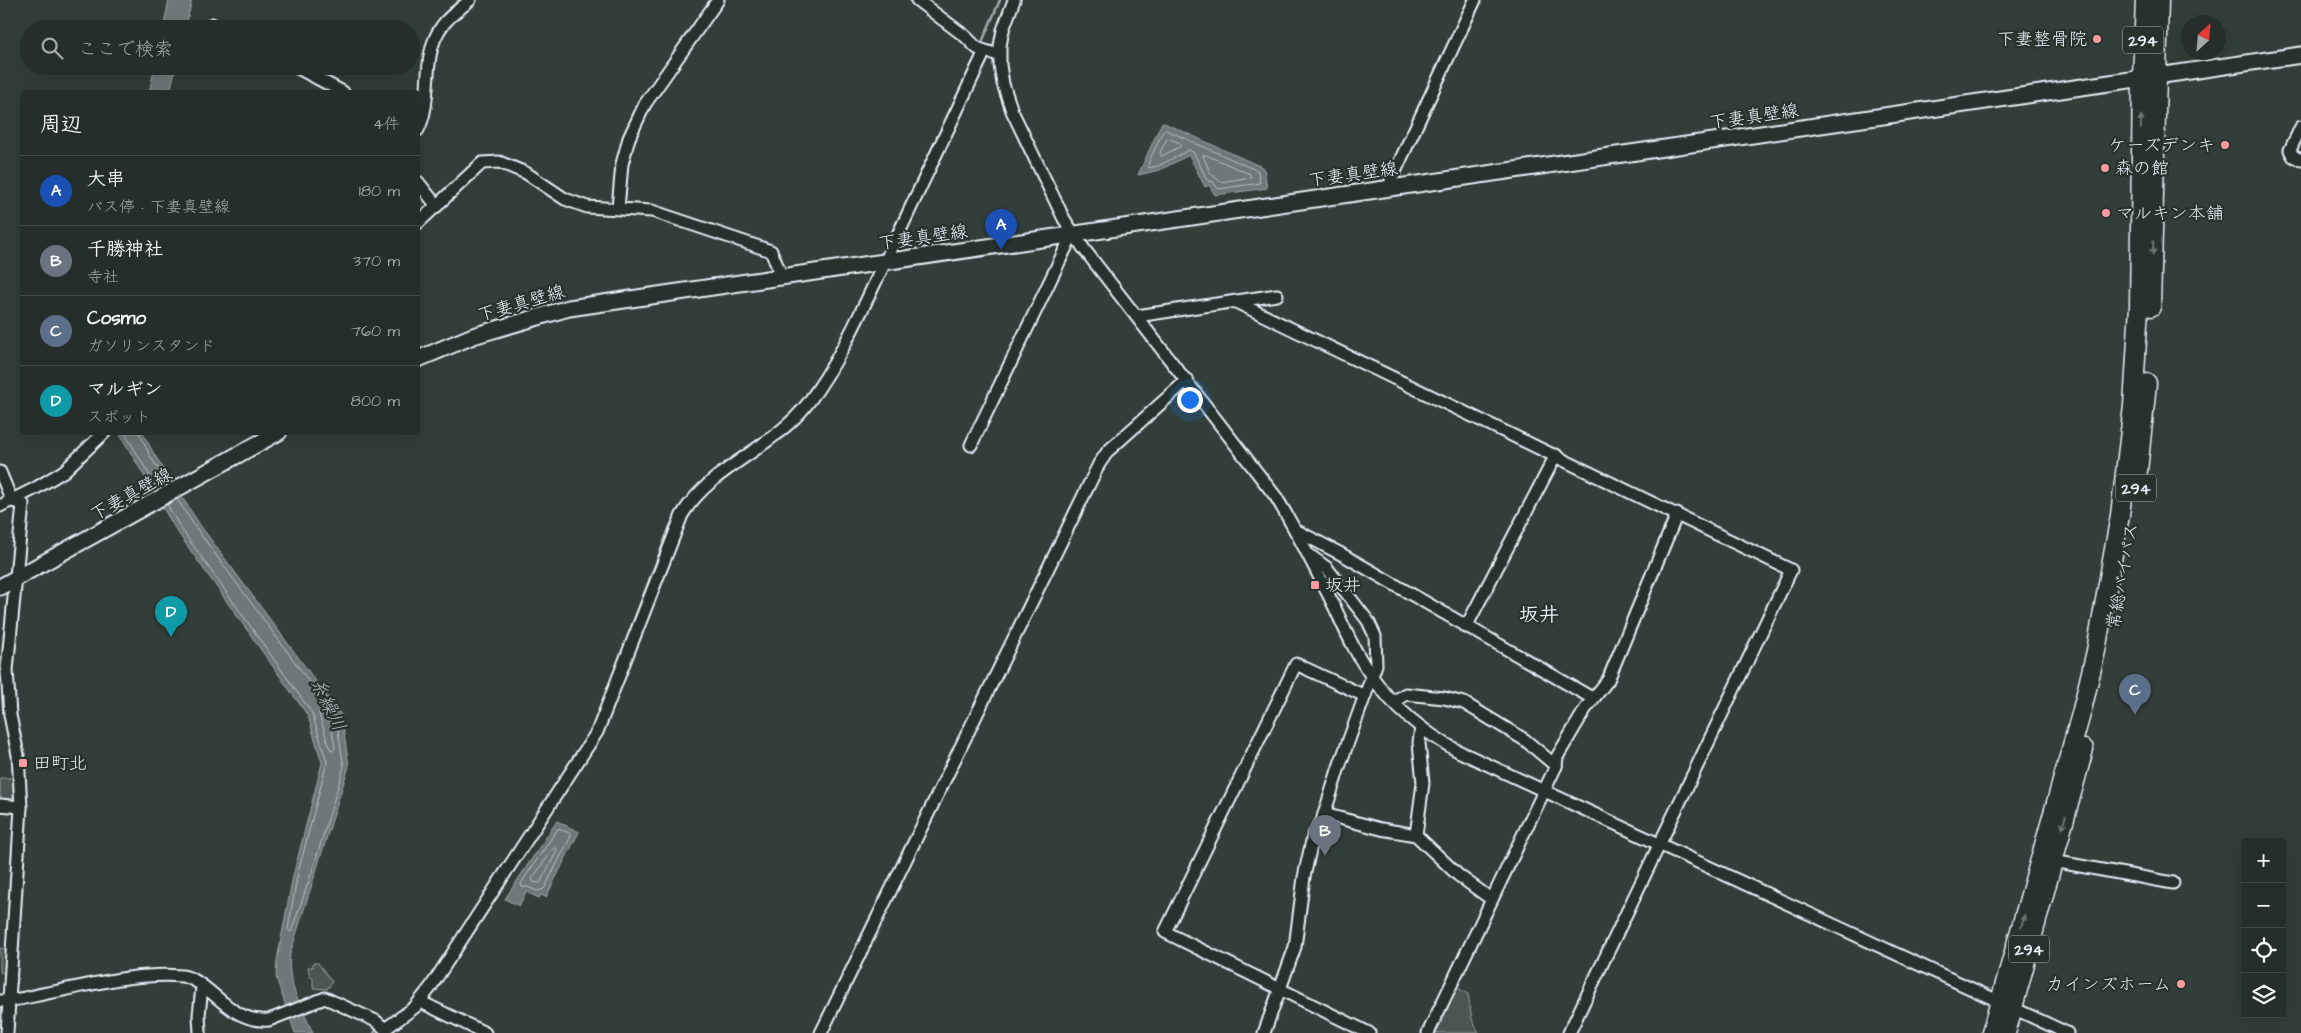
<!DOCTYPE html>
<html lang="ja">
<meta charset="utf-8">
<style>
body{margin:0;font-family:"Architects Daughter","Klee One",sans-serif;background:#2e3633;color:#f1f3f6}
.controls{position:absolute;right:15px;bottom:15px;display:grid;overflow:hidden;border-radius:5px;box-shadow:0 5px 20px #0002}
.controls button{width:45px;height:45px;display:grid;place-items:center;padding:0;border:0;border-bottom:1px solid #424a47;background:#262e2b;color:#f1f3f6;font:25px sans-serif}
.compass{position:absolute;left:2181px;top:15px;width:45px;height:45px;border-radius:50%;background:#262e2b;box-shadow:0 5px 20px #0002;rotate:26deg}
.you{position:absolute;left:1189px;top:399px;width:18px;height:18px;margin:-12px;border:4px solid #fff;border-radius:50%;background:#1a73e8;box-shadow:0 0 0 8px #1a73e833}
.badge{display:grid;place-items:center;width:32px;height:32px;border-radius:50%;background:#95b2f1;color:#fff;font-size:16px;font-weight:700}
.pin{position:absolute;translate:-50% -41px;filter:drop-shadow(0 1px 2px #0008)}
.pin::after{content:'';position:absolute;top:26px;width:18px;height:15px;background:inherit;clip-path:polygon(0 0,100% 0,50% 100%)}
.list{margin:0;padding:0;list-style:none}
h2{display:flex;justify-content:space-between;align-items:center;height:65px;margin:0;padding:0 20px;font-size:21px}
h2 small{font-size:16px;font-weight:400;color:#a4a8a9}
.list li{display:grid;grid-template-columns:32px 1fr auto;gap:15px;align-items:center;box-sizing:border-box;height:70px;padding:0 20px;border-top:1px solid #424a47}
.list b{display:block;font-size:19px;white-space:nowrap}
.list p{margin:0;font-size:16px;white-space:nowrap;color:#a4a8a9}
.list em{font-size:16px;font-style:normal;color:#a4a8a9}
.icon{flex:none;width:28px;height:28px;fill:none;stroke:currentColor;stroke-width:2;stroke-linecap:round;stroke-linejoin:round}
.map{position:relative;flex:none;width:2301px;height:1033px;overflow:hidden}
.search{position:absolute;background:#262e2b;box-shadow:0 5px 20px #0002;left:20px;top:20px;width:400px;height:55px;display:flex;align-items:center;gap:12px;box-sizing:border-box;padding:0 18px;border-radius:28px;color:#a4a8a9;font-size:19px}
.panel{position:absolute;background:#262e2b;box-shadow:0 5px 20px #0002;left:20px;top:90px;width:400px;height:345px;border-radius:5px}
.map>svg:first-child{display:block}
.green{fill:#495651;stroke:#98a4a4}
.water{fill:#6d7978;stroke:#9ea9ab}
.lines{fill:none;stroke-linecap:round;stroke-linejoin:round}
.shore{stroke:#b7c1c5;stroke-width:1}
.stream{stroke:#9ea9ab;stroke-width:2.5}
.minor-casing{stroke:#e8f1f8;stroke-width:15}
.major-casing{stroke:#e8f1f8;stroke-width:19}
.highway-casing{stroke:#e8f1f8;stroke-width:21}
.minor{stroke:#26332d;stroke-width:11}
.major{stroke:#26332d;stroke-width:15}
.highway{stroke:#26332d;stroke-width:18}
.oneway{fill:#6a7674}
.poi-dot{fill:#ff9aa2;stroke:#26332d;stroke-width:2}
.labels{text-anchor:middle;stroke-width:4.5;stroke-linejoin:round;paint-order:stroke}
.shield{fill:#26332d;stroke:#aeb8bb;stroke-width:1}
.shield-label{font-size:16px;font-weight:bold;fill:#e8f1f8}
.poi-label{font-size:18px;fill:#e8f1f8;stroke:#26332d;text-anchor:start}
.street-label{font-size:18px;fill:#e8f1f8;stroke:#26332d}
.water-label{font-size:19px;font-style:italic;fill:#b1bbbe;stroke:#26332d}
.quarter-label{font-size:20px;font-weight:bold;fill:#e8f1f8;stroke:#26332d}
</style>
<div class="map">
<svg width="2301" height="1033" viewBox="0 0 2301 1033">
<rect width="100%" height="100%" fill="#323e39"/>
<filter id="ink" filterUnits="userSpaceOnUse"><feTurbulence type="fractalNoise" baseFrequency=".02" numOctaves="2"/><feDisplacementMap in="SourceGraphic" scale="10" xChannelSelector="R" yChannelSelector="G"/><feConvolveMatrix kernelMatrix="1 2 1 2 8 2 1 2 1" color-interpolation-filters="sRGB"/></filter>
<g filter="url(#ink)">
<g class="green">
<path d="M0,778h17l1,21 -5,5 -13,-1z"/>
<path d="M0,948l9,2 -2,24 -7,-2z"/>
<path d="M313,963h5l14,19 -5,7 -14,-1v-11h-3l-2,-10h5z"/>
<path d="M1454,986l14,8 4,25 7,14h-48z"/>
</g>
<g class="water">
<path d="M169,0h23l-7,29h-22z"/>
<path d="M155,66h21l-6,26h-21z"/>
<path d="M1162,122l102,46 3,20 -52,7 -6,-10 -4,2 -16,-32 -29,15 -22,5z"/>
<path d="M119,433h24l11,21 46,71 141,190 8,51 -59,188c-4,29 12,53 23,79h-18l-19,-56 1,-17 16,-84 29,-113 -14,-47 -132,-186z"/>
<path d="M557,821l22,11 -33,65 -5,-2 -2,3 -13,-6 -7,14 -14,-7z"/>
</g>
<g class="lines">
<g class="shore">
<path d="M1166,130l92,41 2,12 -42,6 -5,-7 -6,-2 -13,-27 -5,-3 -31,16 -9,2 -1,-4 15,-33z"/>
<path d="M1168,138l12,5 1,3 -19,10 -2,-3z"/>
<path d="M1203,155h3l44,19 1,3 -30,5 -10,-8z"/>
<path d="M124,432l34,57"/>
<path d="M139,432l11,24 18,28"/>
<path d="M167,504l13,23 132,186 15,49 -30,115 -9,52 3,3 21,-60 32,-105 -8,-49 -140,-190 -19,-29"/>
<path d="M321,711l9,9 5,28 -2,3 -3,-2 -11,-35z"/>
<path d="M558,829l12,4 1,3 -27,53 -7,2 -9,-4h-6l-1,-3z"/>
<path d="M556,848l1,3 -17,32 -7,-1 -1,-3 21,-30z"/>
</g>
<g class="stream">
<path d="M980,47l20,-47"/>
<path d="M882,253l96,-201"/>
<path d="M845,332l29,-62"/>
<path d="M692,492l14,-13"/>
<path d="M597,717l73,-191 7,-13"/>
<path d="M382,1024l10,-7"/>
<path d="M374,1033l5,-5"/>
</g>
<defs>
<g id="minor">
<path d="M917,0l49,37 11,11 8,3"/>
<path d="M1014,0l-11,30 -3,16v19l3,19 9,27 52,108 20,30 192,248c22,36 40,73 59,111 11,24 22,49 38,70 22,31 52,55 85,73l609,282"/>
<path d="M212,24l8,5"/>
<path d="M294,66l49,26"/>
<path d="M2301,127l-11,23 3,6 8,4"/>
<path d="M418,130c16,-32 2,-75 24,-104 7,-10 19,-18 28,-26"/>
<path d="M418,182l19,24"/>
<path d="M1389,188l3,-10 83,-178"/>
<path d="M618,208l4,-44 7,-26 16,-34 73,-104"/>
<path d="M418,223l64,-60 17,-1 27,11 39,26 22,8 65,4 119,40 11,26"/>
<path d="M1236,302l555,268 -222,463"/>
<path d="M1137,316l140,-21"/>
<path d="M971,445l102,-212"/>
<path d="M0,472l12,29 11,3 -16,166 3,45 8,40 3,52 -14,226"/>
<path d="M0,506l36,-18 28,-17 41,-39"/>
<path d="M1297,531l46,24 249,143"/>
<path d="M1466,627l90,-172"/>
<path d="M1365,696l-69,-32 -131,268 204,101"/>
<path d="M1393,702l13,-8 38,4 20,5 61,37 31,26 -128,267"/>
<path d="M1556,766l1,-9 29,-49 22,-28 69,-166"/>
<path d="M0,805l21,2"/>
<path d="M1324,814l57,15 35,6 42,40 33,24"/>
<path d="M1416,835l7,-52 -4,-40 2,-16"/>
<path d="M2053,861l120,22"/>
<path d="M0,1001c18,0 35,-6 53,-9 41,-8 87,-20 129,-16 28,4 47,48 87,44l56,-22 51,23 9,8 30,-22 15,-19 167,-256 85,-217c30,-49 91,-66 126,-112 33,-44 54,-94 78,-143 33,-69 66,-139 99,-209l14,4"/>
<path d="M421,1002l64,31"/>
<path d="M200,1033l-1,-18 3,-28"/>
<path d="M821,1033l278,-569 9,-13 79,-71"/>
<path d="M1264,1033l31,-86 9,-70 9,-41 9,-15 17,-54 37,-102 -1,-29 -7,-15 -41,-53 -15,-11"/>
</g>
<g id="major">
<path d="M418,359l55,-23 96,-28 1732,-253"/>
<path d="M0,587l279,-155"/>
</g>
<g id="highway">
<path d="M2151,307l8,-307"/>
<path d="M2138,471l9,-88"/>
<path d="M1991,1033l90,-319 15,-63 24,-136 13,-109 6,-99 3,-228 3,-79"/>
<path d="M2006,1033l78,-284"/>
</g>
</defs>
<use href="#minor" class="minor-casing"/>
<use href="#major" class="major-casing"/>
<use href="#highway" class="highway-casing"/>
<use href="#minor" class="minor"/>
<use href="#major" class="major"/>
<use href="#highway" class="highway"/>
</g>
<defs><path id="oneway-solid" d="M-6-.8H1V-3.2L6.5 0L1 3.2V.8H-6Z" transform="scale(1.25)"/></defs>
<g class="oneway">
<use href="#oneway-solid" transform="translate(2141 122) rotate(-89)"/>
<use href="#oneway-solid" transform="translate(2153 248) rotate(92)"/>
<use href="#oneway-solid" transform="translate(2064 822) rotate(105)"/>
<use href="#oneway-solid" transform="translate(2023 921) rotate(-74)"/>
</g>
</g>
<g class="poi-dot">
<circle cx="2097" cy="39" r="5"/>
<circle cx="2225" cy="145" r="5"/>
<circle cx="2105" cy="168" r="5"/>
<circle cx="2106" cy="213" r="5"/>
<rect x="1310" y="580" width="10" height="10" rx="2.5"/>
<rect x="18" y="758" width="10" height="10" rx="2.5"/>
<circle cx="2181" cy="984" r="5"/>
</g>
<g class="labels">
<g class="shield">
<rect x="2123" y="26.5" width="40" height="27" rx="4"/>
<rect x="2116" y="474.5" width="40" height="27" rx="4"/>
<rect x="2009" y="935.5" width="40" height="27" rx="4"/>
</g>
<g class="shield-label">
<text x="2143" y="46">294</text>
<text x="2136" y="494">294</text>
<text x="2029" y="955">294</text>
</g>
<g class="poi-label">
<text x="2087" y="45" text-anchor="end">下妻整骨院</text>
<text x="2215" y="151" text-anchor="end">ケーズデンキ</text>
<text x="2115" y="174">森の館</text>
<text x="2116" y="219">マルキン本舗</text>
<text x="1325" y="591">坂井</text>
<text x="33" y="769">田町北</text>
<text x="2171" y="990" text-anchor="end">カインズホーム</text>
</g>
<g class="street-label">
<text transform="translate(1754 116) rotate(-8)" y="6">下妻真壁線</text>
<text transform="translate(1353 174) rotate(-8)" y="6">下妻真壁線</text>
<text transform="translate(923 237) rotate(-8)" y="6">下妻真壁線</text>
<text transform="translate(521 303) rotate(-16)" y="6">下妻真壁線</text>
<text transform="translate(131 494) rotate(-29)" y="6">下妻真壁線</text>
<text transform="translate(2122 576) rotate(-80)" y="6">常総バイパス</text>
</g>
<g class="water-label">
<text transform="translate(329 704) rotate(64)" y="7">糸繰川</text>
</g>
<g class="quarter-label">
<text x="1539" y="621">坂井</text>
</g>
</g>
</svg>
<div class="controls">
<button>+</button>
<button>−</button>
<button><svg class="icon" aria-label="locate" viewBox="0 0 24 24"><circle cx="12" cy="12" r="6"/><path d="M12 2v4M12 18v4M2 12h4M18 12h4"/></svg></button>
<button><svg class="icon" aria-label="layers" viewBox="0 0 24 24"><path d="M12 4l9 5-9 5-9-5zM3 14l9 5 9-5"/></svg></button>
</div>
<svg class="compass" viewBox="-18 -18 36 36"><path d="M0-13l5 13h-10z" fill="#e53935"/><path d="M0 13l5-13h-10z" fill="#a4a8a9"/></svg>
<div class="you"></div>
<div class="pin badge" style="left:1001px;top:250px;background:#1a4fb4">A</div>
<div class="pin badge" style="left:1325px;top:856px;background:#6b7280">B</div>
<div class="pin badge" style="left:2135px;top:715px;background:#5c6f8a">C</div>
<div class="pin badge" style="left:171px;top:637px;background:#0f9aa8">D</div>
<div class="search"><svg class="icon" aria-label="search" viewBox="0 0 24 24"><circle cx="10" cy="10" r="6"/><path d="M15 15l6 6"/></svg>ここで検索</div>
<section class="panel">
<h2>周辺<small>4件</small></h2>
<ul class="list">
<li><span class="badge" style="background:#1a4fb4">A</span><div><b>大串</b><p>バス停 · 下妻真壁線</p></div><em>180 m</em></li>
<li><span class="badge" style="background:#6b7280">B</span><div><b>千勝神社</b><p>寺社</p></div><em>370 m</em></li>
<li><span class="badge" style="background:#5c6f8a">C</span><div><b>Cosmo</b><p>ガソリンスタンド</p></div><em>760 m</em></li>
<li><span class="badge" style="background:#0f9aa8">D</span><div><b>マルギン</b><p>スポット</p></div><em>800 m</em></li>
</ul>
</section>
</div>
